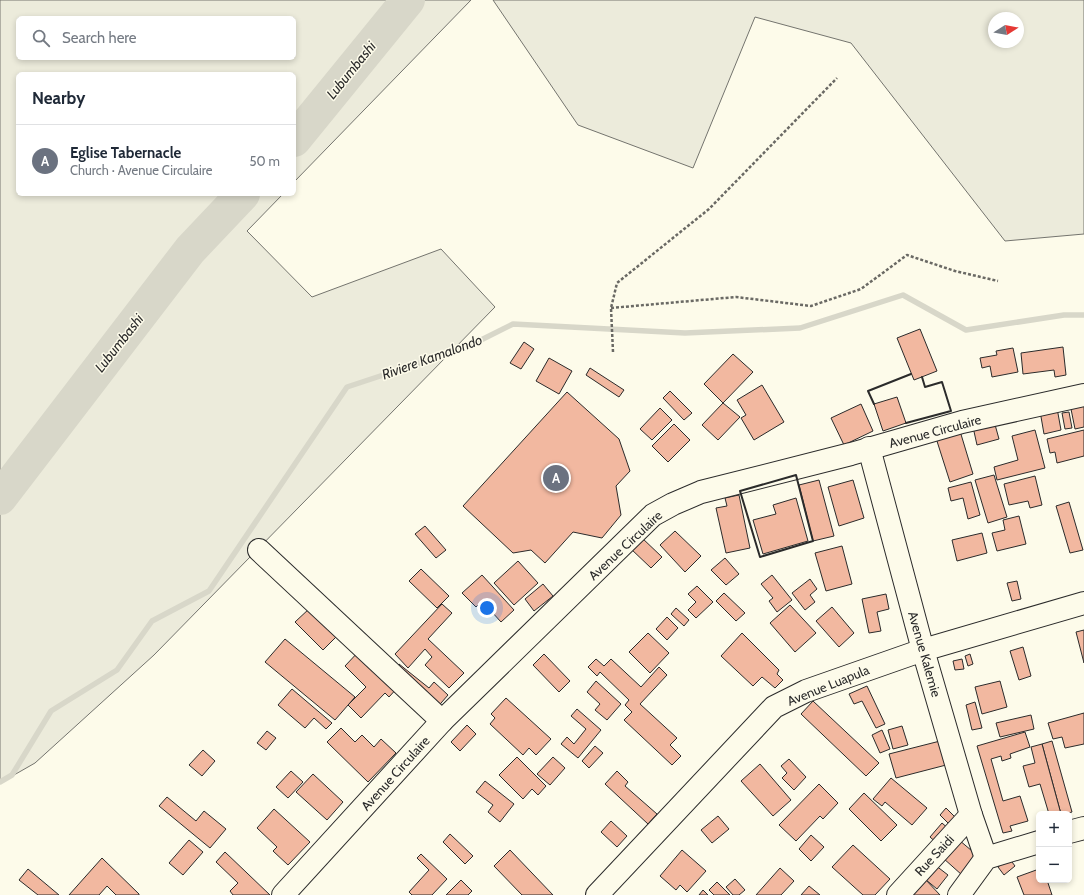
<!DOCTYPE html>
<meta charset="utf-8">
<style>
body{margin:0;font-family:Cabin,sans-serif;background:#f6f6f7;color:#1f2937}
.controls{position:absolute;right:12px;bottom:12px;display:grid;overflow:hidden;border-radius:6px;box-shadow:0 2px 6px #0003}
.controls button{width:36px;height:36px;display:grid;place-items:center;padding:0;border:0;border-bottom:1px solid #e0e1e3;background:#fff;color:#1f2937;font:20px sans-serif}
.compass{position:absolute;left:988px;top:12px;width:36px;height:36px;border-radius:50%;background:#fff;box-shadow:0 2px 6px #0003;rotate:79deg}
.you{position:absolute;left:487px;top:608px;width:14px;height:14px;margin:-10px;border:3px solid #fff;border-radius:50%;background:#1a73e8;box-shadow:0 0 0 6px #1a73e833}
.badge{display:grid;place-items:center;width:26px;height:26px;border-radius:50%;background:#0f766e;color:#fff;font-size:13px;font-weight:700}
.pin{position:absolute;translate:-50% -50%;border:2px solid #fff;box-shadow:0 1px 4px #0006}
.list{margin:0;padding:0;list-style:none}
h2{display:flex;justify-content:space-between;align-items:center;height:52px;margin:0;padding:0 16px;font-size:17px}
h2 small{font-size:13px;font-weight:400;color:#747a83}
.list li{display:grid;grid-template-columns:26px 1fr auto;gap:12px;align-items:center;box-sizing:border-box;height:72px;padding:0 16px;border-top:1px solid #e0e1e3}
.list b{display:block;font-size:15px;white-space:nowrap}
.list p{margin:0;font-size:13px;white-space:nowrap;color:#747a83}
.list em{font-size:13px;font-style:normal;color:#747a83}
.icon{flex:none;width:22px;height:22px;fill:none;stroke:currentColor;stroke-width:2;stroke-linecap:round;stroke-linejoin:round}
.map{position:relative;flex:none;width:1084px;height:895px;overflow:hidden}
.search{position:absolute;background:#fff;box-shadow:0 2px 6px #0003;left:16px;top:16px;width:280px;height:44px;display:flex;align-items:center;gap:10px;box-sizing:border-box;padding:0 14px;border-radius:6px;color:#747a83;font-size:15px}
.panel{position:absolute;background:#fff;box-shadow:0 2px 6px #0003;left:16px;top:72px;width:280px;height:124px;border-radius:6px}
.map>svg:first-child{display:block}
.green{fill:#ecebdb;stroke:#74746e;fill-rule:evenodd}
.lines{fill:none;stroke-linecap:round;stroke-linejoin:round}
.stream{stroke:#d8d7c9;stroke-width:5.5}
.river{stroke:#d8d7c9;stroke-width:34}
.building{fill:#f2b8a0;stroke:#2b2b2b}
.minor-casing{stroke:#2b2b2b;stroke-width:24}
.path{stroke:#6a6964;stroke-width:2.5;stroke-dasharray:3 2;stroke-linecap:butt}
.minor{stroke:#fdfbea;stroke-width:22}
.wall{stroke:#2b2b2b;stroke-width:2}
.labels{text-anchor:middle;stroke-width:3;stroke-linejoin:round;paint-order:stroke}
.street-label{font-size:13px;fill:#2b2b2b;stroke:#fdfbea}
.water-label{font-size:14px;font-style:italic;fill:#2b2b2b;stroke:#fdfbea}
</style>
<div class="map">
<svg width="1084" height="895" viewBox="0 0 1084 895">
<rect width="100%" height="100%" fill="#fdfbea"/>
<g class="green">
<path d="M0,0h471l-177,182v-108h-276v120h265l-36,37 65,66 129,-48 54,58 -341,348 -119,108 -35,20zM18,18h276v40h-276z"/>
<path d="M493,0h591v234l-79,7 -154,-198 -96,-26 -62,151 -115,-43zM994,18h24v24h-24z"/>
</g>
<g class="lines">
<path class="stream" d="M0,782l12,-7 39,-64 66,-41 35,-49 57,-30 138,-204 118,-39 48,-24 172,9 115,-5 103,-33 63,35 98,-15h20"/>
<g class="river">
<path d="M294,140l114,-140"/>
<path d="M0,498l190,-248 53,-56"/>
</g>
</g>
<g class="building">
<path d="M920,329l17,42 -23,9 -17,-42z"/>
<path d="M524,342l10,7 -13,20 -11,-6z"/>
<path d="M1063,347l3,28 -11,2 -1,-7 -31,4 -2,-21z"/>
<path d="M1013,348l5,24 -26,5 -2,-11 -8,2 -2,-10 17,-3 -1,-4z"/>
<path d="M733,354l20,18 -30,31 -19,-19z"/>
<path d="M549,358l23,13 -13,23 -23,-13z"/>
<path d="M590,368l34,22 -5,7 -33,-22z"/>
<path d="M762,385l22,37 -30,18 -13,-22 5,-3 -9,-15z"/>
<path d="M670,391l22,22 -8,7 -21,-22z"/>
<path d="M567,392l52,47 11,32 -14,15 5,29 -19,23 -29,-6 -28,31 -14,-13 -18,3 -50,-47z"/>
<path d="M897,397l9,26 -23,8 -9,-27z"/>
<path d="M1084,401v26l-9,2 -5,-25z"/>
<path d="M723,403l17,14 -22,23 -16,-15z"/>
<path d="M861,404l12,27 -29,14 -13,-27z"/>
<path d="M660,408l12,12 -20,20 -12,-11z"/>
<path d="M1057,408l4,22 -17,4 -4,-23z"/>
<path d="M1069,412l3,16 -7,1 -3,-16z"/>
<path d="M994,421l5,18 -22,6 -4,-18z"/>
<path d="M674,424l16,16 -22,22 -16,-16z"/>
<path d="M1035,430l10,38 -48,12 -3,-13 24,-7 -6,-24z"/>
<path d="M1084,430v26l-27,7 -2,-11 -5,1 -3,-14z"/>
<path d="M960,431l13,43 -23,8 -14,-44z"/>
<path d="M994,475l13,42 -19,6 -13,-43z"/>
<path d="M1035,476l7,29 -12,3 -2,-7 -19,4 -5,-21z"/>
<path d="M819,480l15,56 -21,5 -14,-56z"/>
<path d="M853,480l11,38 -25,8 -11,-39z"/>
<path d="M971,482l9,33 -12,4 -5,-21 -12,3 -3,-13z"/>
<path d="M739,495l11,53 -24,5 -10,-45 11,-2 -2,-8z"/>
<path d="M796,498l12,43 -45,13 -10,-34 23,-6 -3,-9z"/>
<path d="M1069,502l14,48 -13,3 -14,-47z"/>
<path d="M1019,516l7,28 -29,7 -5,-18 13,-3 -2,-10z"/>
<path d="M425,526l21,24 -10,8 -21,-24z"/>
<path d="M675,531l26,25 -16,16 -25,-27z"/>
<path d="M982,533l5,20 -30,8 -5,-21z"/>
<path d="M641,537l21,20 -11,11 -21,-20z"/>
<path d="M842,546l10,38 -26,7 -11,-38z"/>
<path d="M725,558l14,16 -13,11 -15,-15z"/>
<path d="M518,561l20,22 -24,22 -20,-22z"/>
<path d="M421,569l28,27 -12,12 -28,-27z"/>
<path d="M482,575l32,35 -13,12 -19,-21 -6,6 -14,-14z"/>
<path d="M772,575l20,25 -15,12 -8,-11 4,-3 -12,-14z"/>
<path d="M810,579l7,10 -7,6 5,7 -10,8 -13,-17z"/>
<path d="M1017,581l4,18 -9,2 -5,-18z"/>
<path d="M543,584l10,12 -19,15 -9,-12z"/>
<path d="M697,586l16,16 -17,16 -8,-8 8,-8 -8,-8z"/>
<path d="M724,593l21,20 -9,8 -20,-20z"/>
<path d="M886,594l3,15 -12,3 4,19 -12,2 -7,-34z"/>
<path d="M442,604l10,9 -24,26 36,34 -15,15 -24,-23 7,-8 -7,-8 -17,19 -13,-14z"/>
<path d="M790,605l26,28 -21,19 -25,-29z"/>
<path d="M832,607l22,26 -15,14 -23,-26z"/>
<path d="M310,608l28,27 -15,15 -28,-28z"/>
<path d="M676,608l13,12 -5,6 -13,-12z"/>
<path d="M667,617l11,11 -11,12 -11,-11z"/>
<path d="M1084,630v33l-8,-31z"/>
<path d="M648,633l21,20 -19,20 -21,-21z"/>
<path d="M742,633l37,37 -2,4 6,6 -8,8 -13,-11 -9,9 -32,-30z"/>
<path d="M285,639l70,58 -20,23 -70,-58z"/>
<path d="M1023,647l8,29 -12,4 -9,-29z"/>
<path d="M361,649l38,37 -10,11 -4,-4 -24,25 -13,-13 18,-18 -21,-21z"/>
<path d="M544,654l26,27 -11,11 -26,-27z"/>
<path d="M970,654l3,10 -5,2 -3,-10z"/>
<path d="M596,659l8,7 7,-7 30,28 18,-20 8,8 -27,29 37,34 -7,7 11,11 -9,9 -48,-45 8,-8 -7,-7 4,-5 -29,-28 -3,4 -9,-9z"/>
<path d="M962,659l2,10 -9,1 -2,-9z"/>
<path d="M399,664l30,24 5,-6 14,13 -13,15 -42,-38z"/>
<path d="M596,681l25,23 -14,16 -12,-10 5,-6 -13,-12z"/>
<path d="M1000,681l7,26 -25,7 -7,-27z"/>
<path d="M867,686l18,38 -9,4 -14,-27 -8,3 -5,-10z"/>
<path d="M292,689l40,34 -6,6 -12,-11 -9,10 -27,-23z"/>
<path d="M506,698l45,41 -15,16 -7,-7 -6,7 -33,-31 5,-6 -4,-4z"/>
<path d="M813,701l66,62 -13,13 -65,-62z"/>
<path d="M975,702l7,26 -10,2 -6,-25z"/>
<path d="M577,709l24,21 -23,28 -17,-14 6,-7 7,7 12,-15 -15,-13z"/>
<path d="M1084,713v31l-19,4 -3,-11 -9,2 -5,-16z"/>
<path d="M1031,715l3,14 -34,8 -4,-14z"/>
<path d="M467,725l9,9 -16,17 -9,-9z"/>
<path d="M902,726l6,19 -15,4 -5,-19z"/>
<path d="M341,728l14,14 7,-7 12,12 7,-8 15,14 -28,29 -41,-40z"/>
<path d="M882,730l8,19 -10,4 -8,-18z"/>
<path d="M267,731l9,7 -10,12 -9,-7z"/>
<path d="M1025,732l5,15 -20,7 1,4 -9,3 -1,-5 -10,3 12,42 17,-5 8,25 -18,5 2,5 -9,2 -26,-87z"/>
<path d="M944,740l6,24 -54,14 -7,-24z"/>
<path d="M1052,741l20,71 -7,2h-4l-19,-70z"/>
<path d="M1042,744l19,70h-12l-9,-30 -11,3 -6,-21 12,-3 -4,-16z"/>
<path d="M595,746l8,7 -14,15 -7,-7z"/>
<path d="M203,750l12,11 -13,15 -13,-11z"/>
<path d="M517,757l29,29 -8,9 -6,-6 -9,10 -24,-24z"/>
<path d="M553,757l12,11 -15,17 -13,-11z"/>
<path d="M789,759l17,18 -12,13 -12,-12 5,-5 -6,-7z"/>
<path d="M760,764l31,36 -18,16 -32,-35z"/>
<path d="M291,771l12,11 -15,16 -12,-11z"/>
<path d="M617,771l11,11 -3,4 32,28 -9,10 -43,-40z"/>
<path d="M313,774l30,28 -16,18 -31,-28z"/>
<path d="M891,778l36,30 -15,17 -27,-23 -3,4 -9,-7z"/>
<path d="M485,781l29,23 -14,18 -12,-10 5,-7 -17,-13z"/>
<path d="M819,784l19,19 -15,16 -3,-3 -24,25 -17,-16z"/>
<path d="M864,793l33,32 -16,16 -32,-32z"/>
<path d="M167,797l29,24 8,-10 22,18 -16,19 -51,-42z"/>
<path d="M946,808l11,11 -6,7 -11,-11z"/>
<path d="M274,809l36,33 -22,23 -15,-14 4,-4 -20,-19z"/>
<path d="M718,816l11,13 -17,14 -11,-13z"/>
<path d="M611,821l16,15 -10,11 -16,-15z"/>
<path d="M942,823l8,7 -12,14 -8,-7z"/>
<path d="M450,834l23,22 -8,8 -22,-22z"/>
<path d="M811,835l13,12 -13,14 -12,-12z"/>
<path d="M189,840l14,12 -20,23 -14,-12z"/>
<path d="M959,840l19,16 -16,19 -19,-17z"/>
<path d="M853,845l37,34 -15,16h-12l-31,-28z"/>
<path d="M510,850l43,45h-31l-28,-29z"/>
<path d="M682,850l24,21 -19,21 -7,-7 -4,5 -16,-14z"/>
<path d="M225,852l45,43h-37l-3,-4 8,-8 -22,-21z"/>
<path d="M421,854l26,25 -15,16h-20l-3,-3 20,-22 -12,-12z"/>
<path d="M102,858l37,36v1h-23l-9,-9 -8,9h-30z"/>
<path d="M1009,858l6,8 -11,9 -6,-8z"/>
<path d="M935,865l13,10 -11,14 -12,-10z"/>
<path d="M780,868l14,13 -13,14h-25z"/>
<path d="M28,869l31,26h-21l-19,-15z"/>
<path d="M1039,869v11h8l5,15h-28l-7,-18z"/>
<path d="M735,879l10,11 -6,5h-6l-7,-8z"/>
<path d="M925,879l15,16h-32z"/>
<path d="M461,880l11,11 -4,4h-22z"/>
<path d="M717,882l13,13h-16l-5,-5z"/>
<path d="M809,886l11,9h-19z"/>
<path d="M703,890l5,5h-9z"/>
</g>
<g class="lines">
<defs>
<g id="minor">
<path d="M869,448l54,202 48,165 15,43"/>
<path d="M259,550l183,171"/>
<path d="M1069,832l15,-4"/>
<path d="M283,895l159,-174 211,-206 20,-11 28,-12 150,-38 111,-32 122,-27"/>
<path d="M597,895l177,-188 32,-16 117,-41 161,-47"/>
<path d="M898,895l73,-80"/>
<path d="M959,895l27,-37 53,-16"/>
</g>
</defs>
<use href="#minor" class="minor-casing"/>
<g class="path">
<path d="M611,308l125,-11 75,9 50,-17 46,-34 48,16 43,10"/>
<path d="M613,352l-2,-44 6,-25 92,-74 128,-131"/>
</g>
<use href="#minor" class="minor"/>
<g class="wall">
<path d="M874,404l-6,-13 43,-17"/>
<path d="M906,423l45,-12 -9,-29 -17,5 -3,-10"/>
<path d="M796,475l17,66 -53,16 -20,-66z"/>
</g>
</g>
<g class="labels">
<g class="street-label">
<text transform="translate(935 431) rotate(-15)" y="5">Avenue Circulaire</text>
<text transform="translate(625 545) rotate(-43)" y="5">Avenue Circulaire</text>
<text transform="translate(925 654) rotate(74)" y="5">Avenue Kalemie</text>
<text transform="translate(828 685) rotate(-22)" y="5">Avenue Luapula</text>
<text transform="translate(395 773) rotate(-48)" y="5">Avenue Circulaire</text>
<text transform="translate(934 855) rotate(-47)" y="5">Rue Saidi</text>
</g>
<g class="water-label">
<text transform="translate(351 70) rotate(-51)" y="5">Lubumbashi</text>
<text transform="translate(119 343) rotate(-52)" y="5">Lubumbashi</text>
<text transform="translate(432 357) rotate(-20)" y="5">Riviere Kamalondo</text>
</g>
</g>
</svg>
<div class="controls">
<button>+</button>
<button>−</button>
</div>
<svg class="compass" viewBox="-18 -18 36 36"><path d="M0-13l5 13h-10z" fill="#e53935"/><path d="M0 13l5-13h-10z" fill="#747a83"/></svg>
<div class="you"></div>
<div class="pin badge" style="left:556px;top:478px;background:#6b7280">A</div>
<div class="search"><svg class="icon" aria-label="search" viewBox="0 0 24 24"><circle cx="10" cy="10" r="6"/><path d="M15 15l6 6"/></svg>Search here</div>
<section class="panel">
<h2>Nearby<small></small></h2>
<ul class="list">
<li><span class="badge" style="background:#6b7280">A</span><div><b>Eglise Tabernacle</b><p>Church · Avenue Circulaire</p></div><em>50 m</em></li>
</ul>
</section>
</div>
